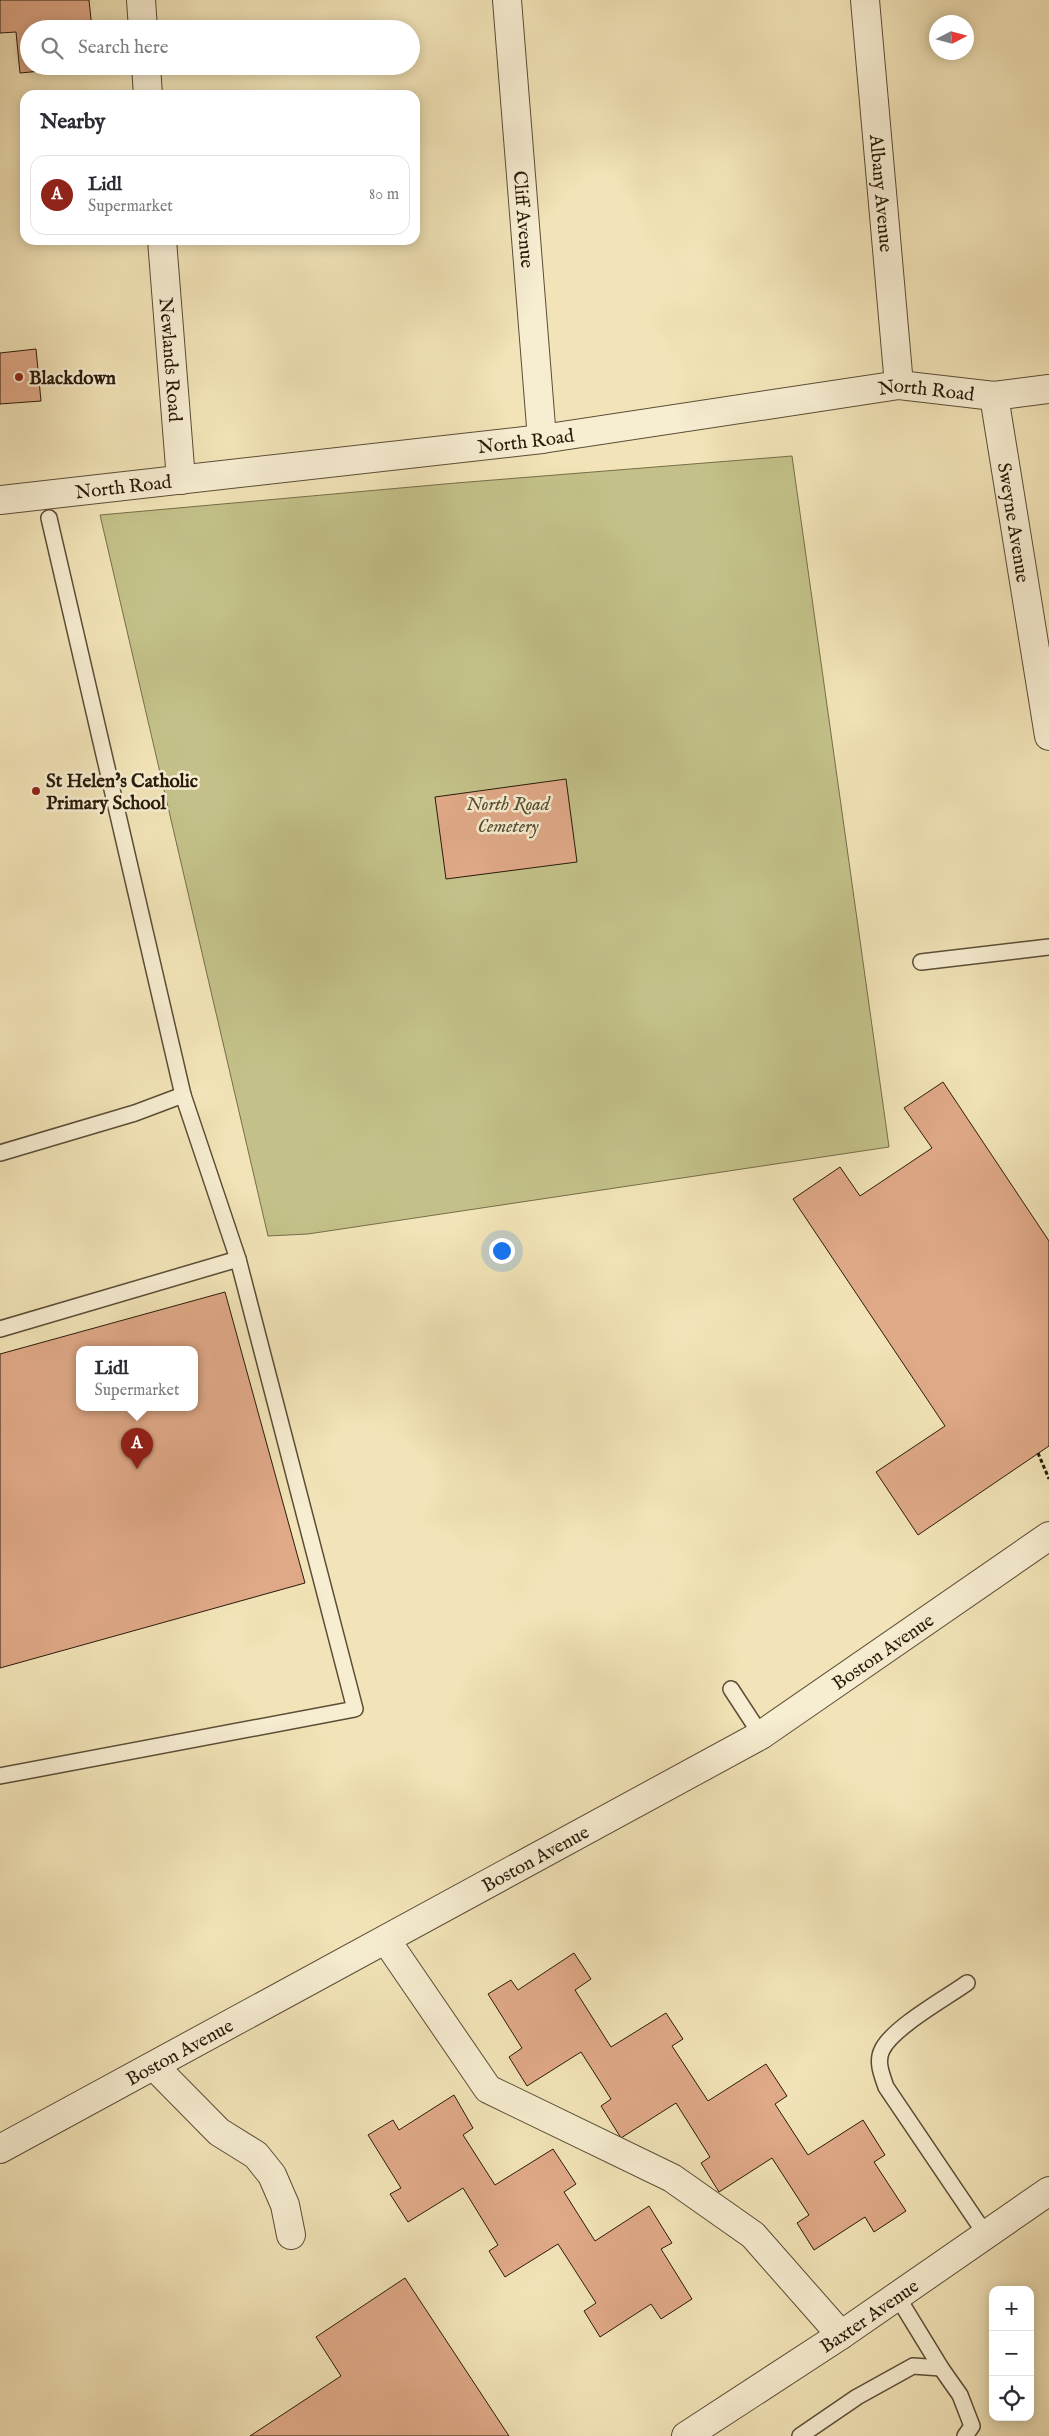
<!DOCTYPE html>
<meta charset="utf-8">
<style>
body{margin:0;font-family:"IM FELL English",serif;background:#f2f2f3;color:#2b2b33}
.controls{position:absolute;right:15px;bottom:15px;display:grid;overflow:hidden;border-radius:10px;box-shadow:0 2px 12px #0003}
.controls button{width:45px;height:45px;display:grid;place-items:center;padding:0;border:0;border-bottom:1px solid #e1e1e2;background:#fff;color:#2b2b33;font:25px sans-serif}
.compass{position:absolute;left:929px;top:15px;width:45px;height:45px;border-radius:50%;background:#fff;box-shadow:0 2px 12px #0003;rotate:84deg}
.you{position:absolute;left:501px;top:1250px;width:18px;height:18px;margin:-12px;border:4px solid #fff;border-radius:50%;background:#1a73e8;box-shadow:0 0 0 8px #1a73e833}
.badge{display:grid;place-items:center;width:32px;height:32px;border-radius:50%;background:#8f2418;color:#fff;font-size:16px;font-weight:700}
.pin{position:absolute;translate:-50% -41px;filter:drop-shadow(0 1px 2px #0008)}
.pin::after{content:'';position:absolute;top:26px;width:18px;height:15px;background:inherit;clip-path:polygon(0 0,100% 0,50% 100%)}
.popup{position:absolute;left:76px;top:1346px;width:122px;height:65px;box-sizing:border-box;display:grid;place-content:center;border-radius:10px;background:#fff;filter:drop-shadow(0 1px 4px #0005);font-size:16px;white-space:nowrap;color:#7c7c81}
.popup b{font-size:19px;color:#2b2b33}
.popup::after{content:'';position:absolute;left:50%;top:100%;margin-left:-10px;border:10px solid transparent;border-top-color:#fff}
.list{margin:0;padding:0;list-style:none}
h2{display:flex;justify-content:space-between;align-items:center;height:65px;margin:0;padding:0 20px;font-size:21px}
h2 small{font-size:16px;font-weight:400;color:#7c7c81}
.list li{display:grid;grid-template-columns:32px 1fr auto;gap:15px;align-items:center;box-sizing:border-box;height:80px;margin:0 10px 10px;padding:0 10px;border:1px solid #e1e1e2;border-radius:15px}
.list b{display:block;font-size:19px;white-space:nowrap}
.list p{margin:0;font-size:16px;white-space:nowrap;color:#7c7c81}
.list em{font-size:16px;font-style:normal;color:#7c7c81}
.icon{flex:none;width:28px;height:28px;fill:none;stroke:currentColor;stroke-width:2;stroke-linecap:round;stroke-linejoin:round}
.map{position:relative;flex:none;width:1049px;height:2436px;overflow:hidden}
.search{position:absolute;background:#fff;box-shadow:0 2px 12px #0003;left:20px;top:20px;width:400px;height:55px;display:flex;align-items:center;gap:12px;box-sizing:border-box;padding:0 18px;border-radius:28px;color:#7c7c81;font-size:19px}
.panel{position:absolute;background:#fff;box-shadow:0 2px 12px #0003;left:20px;top:90px;width:400px;height:155px;border-radius:15px}
.map>svg:first-child{display:block}
.green{fill:#c3c189;stroke:#766e4a}
.building{fill:#e0a988;stroke:#291b0a;fill-rule:evenodd}
.lines{fill:none;stroke-linecap:round;stroke-linejoin:round}
.lane-casing{stroke:#5b4d36;stroke-width:18}
.street-casing{stroke:#5b4d36;stroke-width:30}
.path{stroke:#291b0a;stroke-width:3;stroke-dasharray:4 2.5;stroke-linecap:butt}
.lane{stroke:#f7edd1;stroke-width:15}
.street{stroke:#f7edd1;stroke-width:28}
.poi-dot{fill:#8f2418;stroke:#f7edd1;stroke-width:2}
.labels{text-anchor:middle;stroke-width:5;stroke-linejoin:round;paint-order:stroke}
.street-label{font-size:19px;fill:#291b0a;stroke:#f7edd1}
.poi-label{font-size:19px;font-weight:bold;fill:#291b0a;stroke:#f7edd1;text-anchor:start}
.park-label{font-size:19px;font-style:italic;fill:#574d30;stroke:#f7edd1}
</style>
<div class="map">
<svg width="1049" height="2436" viewBox="0 0 1049 2436">
<rect width="100%" height="100%" fill="#f2e4b8"/>
<filter id="stains"><feTurbulence type="fractalNoise" baseFrequency=".004" numOctaves="4"/><feColorMatrix values="0 0 0 0 .2 0 0 0 0 .09 0 0 0 0 .02 0 0 0 .5 -.17"/></filter>
<radialGradient id="worn" r=".72"><stop offset=".6" stop-color="#630" stop-opacity="0"/><stop offset="1" stop-color="#630" stop-opacity=".3"/></radialGradient>
<path class="green" d="M792,456l97,691 -581,87 -40,2 -168,-721 356,-32z"/>
<g class="building">
<path d="M0,0h89l3,29h-63v37h66l-75,7 -4,-41 -16,1z"/>
<path d="M36,349l5,52 -41,3v-51z"/>
<path d="M566,779l11,83 -131,17 -11,-82z"/>
<path d="M943,1082l106,159v205l-131,89 -42,-63 69,-46 -152,-227 47,-32 20,29 72,-48 -28,-40z"/>
<path d="M225,1292l80,291 -305,85v-314zM80,1350h114v58h-114z"/>
<path d="M574,1953l17,26 -16,11 36,57 55,-34 17,26 -11,7 36,55 58,-37 21,32 -12,8 33,51 55,-35 22,35 -11,7 32,49 -32,21 -9,-15 -51,33 -17,-27 12,-8 -37,-57 -53,34 -18,-29 9,-6 -34,-54 -55,35 -20,-32 10,-7 -30,-47 -54,34 -18,-29 13,-9 -34,-54 23,-14 7,10z"/>
<path d="M454,2095l19,33 -10,7 32,50 58,-36 23,35 -12,8 31,49 54,-35 23,37 -11,6 31,50 -31,20 -10,-15 -51,33 -16,-26 12,-8 -38,-59 -53,33 -16,-26 9,-6 -35,-57 -55,34 -18,-28 11,-6 -33,-53 25,-15 6,10z"/>
<path d="M405,2278l104,158h-259l91,-60 -25,-39z"/>
</g>
<g class="lines">
<defs>
<g id="lane">
<path d="M921,962l128,-15"/>
<path d="M0,1153l135,-40 48,-18"/>
<path d="M0,1329l238,-70"/>
<path d="M731,1689l30,46"/>
<path d="M0,1776l355,-67 -117,-450 -55,-164 -134,-577"/>
<path d="M967,1983c-21,15 -75,45 -85,67 -6,12 0,25 4,37l100,148"/>
<path d="M897,2296l44,72 19,27 12,31 -7,10"/>
<path d="M800,2436l57,-39 56,-31 28,2"/>
</g>
<g id="street">
<path d="M141,0l2,29"/>
<path id="s1" d="M507,0l35,439"/>
<path id="s2" d="M865,0l34,385"/>
<path d="M146,66l2,29"/>
<path id="s3" d="M162,240l19,240"/>
<path id="s4" d="M994,396l55,340"/>
<path id="s5" d="M0,500l542,-61 357,-54 95,11 55,-7"/>
<path d="M386,1940l102,149 184,89 81,57 88,100"/>
<path d="M154,2066l65,66 37,23 16,20 13,30 6,30"/>
<path id="s6" d="M0,2149l761,-414 288,-199"/>
<path id="s7" d="M686,2436l155,-101 208,-144"/>
</g>
</defs>
<use href="#lane" class="lane-casing"/>
<use href="#street" class="street-casing"/>
<path class="path" d="M1038,1453l11,26"/>
<use href="#lane" class="lane"/>
<use href="#street" class="street"/>
</g>
<g class="poi-dot">
<circle cx="19" cy="377" r="5"/>
<circle cx="36" cy="791" r="5"/>
</g>
<g class="labels">
<g class="street-label">
<text dy="7" stroke="none"><textPath href="#s2" startOffset="194">Albany Avenue</textPath></text>
<text dy="7" stroke="none"><textPath href="#s1" startOffset="220">Cliff Avenue</textPath></text>
<text dy="7" stroke="none"><textPath href="#s3" startOffset="120">Newlands Road</textPath></text>
<text dy="7" stroke="none"><textPath href="#s5" startOffset="934">North Road</textPath></text>
<text dy="7" stroke="none"><textPath href="#s5" startOffset="529">North Road</textPath></text>
<text dy="7" stroke="none"><textPath href="#s5" startOffset="124">North Road</textPath></text>
<text dy="7" stroke="none"><textPath href="#s4" startOffset="128">Sweyne Avenue</textPath></text>
<text dy="7" stroke="none"><textPath href="#s6" startOffset="1014">Boston Avenue</textPath></text>
<text dy="7" stroke="none"><textPath href="#s6" startOffset="609">Boston Avenue</textPath></text>
<text dy="7" stroke="none"><textPath href="#s6" startOffset="204">Boston Avenue</textPath></text>
<text dy="7" stroke="none"><textPath href="#s7" startOffset="219">Baxter Avenue</textPath></text>
</g>
<g class="poi-label">
<text x="29" y="384">Blackdown</text>
<text x="46" y="787">St Helen's Catholic<tspan x="46" dy="22">Primary School</tspan></text>
</g>
<g class="park-label">
<text x="508" y="810">North Road<tspan x="508" dy="22">Cemetery</tspan></text>
</g>
</g>
<rect width="100%" height="100%" filter="url(#stains)"/>
<rect width="100%" height="100%" fill="url(#worn)"/>
</svg>
<div class="controls">
<button>+</button>
<button>−</button>
<button><svg class="icon" aria-label="locate" viewBox="0 0 24 24"><circle cx="12" cy="12" r="6"/><path d="M12 2v4M12 18v4M2 12h4M18 12h4"/></svg></button>
</div>
<svg class="compass" viewBox="-18 -18 36 36"><path d="M0-13l5 13h-10z" fill="#e53935"/><path d="M0 13l5-13h-10z" fill="#7c7c81"/></svg>
<div class="you"></div>
<div class="pin badge" style="left:137px;top:1469px">A</div>
<div class="popup"><b>Lidl</b>Supermarket</div>
<div class="search"><svg class="icon" aria-label="search" viewBox="0 0 24 24"><circle cx="10" cy="10" r="6"/><path d="M15 15l6 6"/></svg>Search here</div>
<section class="panel">
<h2>Nearby<small></small></h2>
<ul class="list">
<li><span class="badge">A</span><div><b>Lidl</b><p>Supermarket</p></div><em>80 m</em></li>
</ul>
</section>
</div>
